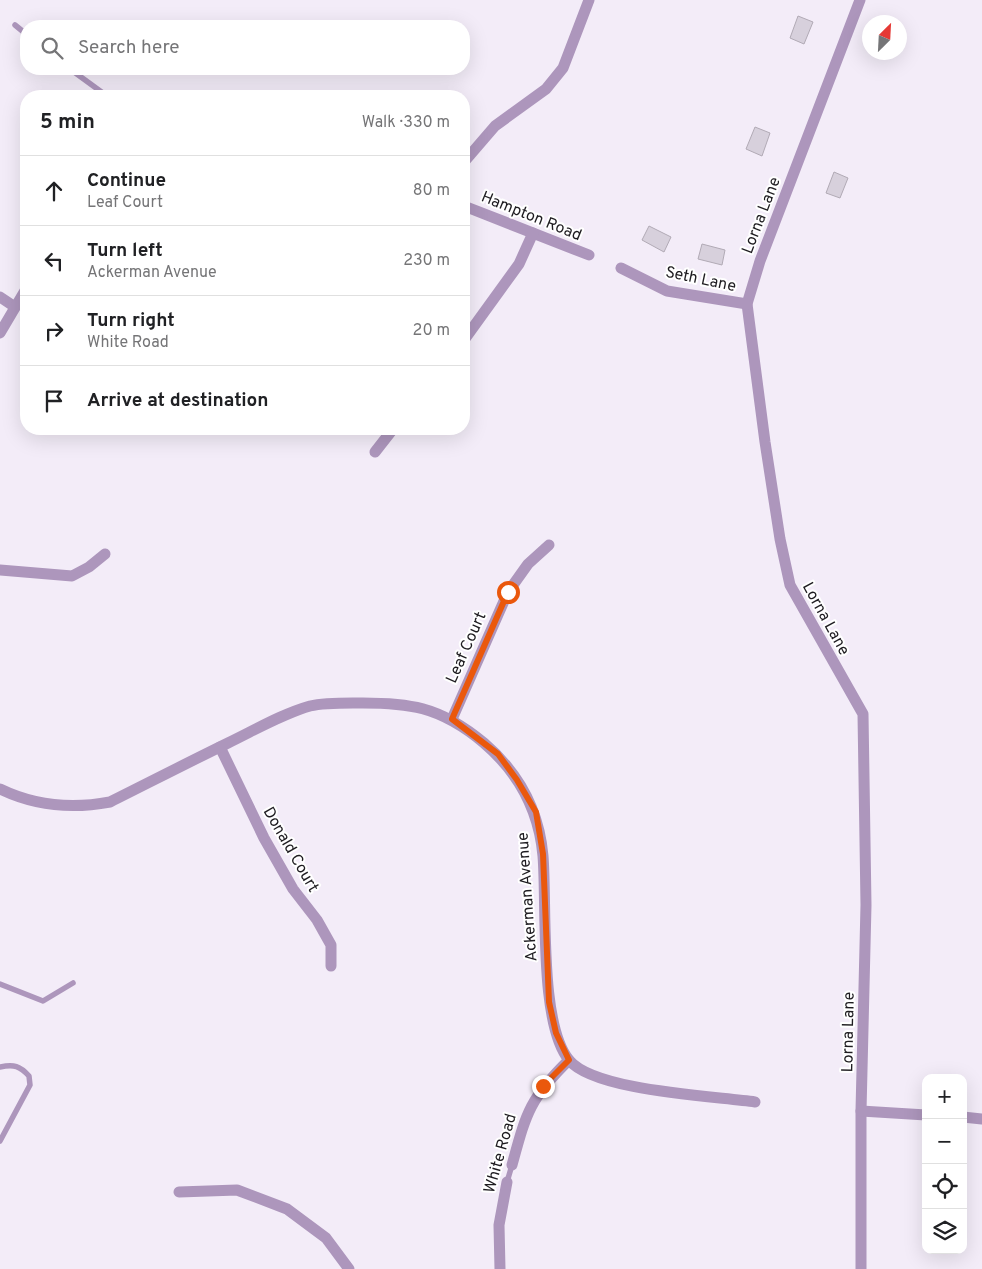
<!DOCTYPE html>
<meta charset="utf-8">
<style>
body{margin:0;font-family:Overpass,sans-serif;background:#f2f2f2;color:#202124}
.controls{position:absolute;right:15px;bottom:15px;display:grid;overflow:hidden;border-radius:10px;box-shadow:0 5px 20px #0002}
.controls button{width:45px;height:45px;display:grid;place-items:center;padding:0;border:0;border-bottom:1px solid #e0e0e0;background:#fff;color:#202124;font:25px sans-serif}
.compass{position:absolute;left:862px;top:15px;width:45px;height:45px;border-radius:50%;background:#fff;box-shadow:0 5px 20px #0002;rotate:24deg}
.stop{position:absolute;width:15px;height:15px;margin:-11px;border:4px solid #ea580c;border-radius:50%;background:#fff}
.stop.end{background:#ea580c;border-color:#fff;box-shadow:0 1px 5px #0008}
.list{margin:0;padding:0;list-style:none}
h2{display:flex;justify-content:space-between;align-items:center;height:65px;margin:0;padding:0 20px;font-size:21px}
h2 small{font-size:16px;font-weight:400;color:#757577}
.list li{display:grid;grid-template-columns:32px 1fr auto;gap:15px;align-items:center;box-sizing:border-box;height:70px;padding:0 20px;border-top:1px solid #e0e0e0}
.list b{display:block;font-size:19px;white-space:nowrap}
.list p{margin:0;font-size:16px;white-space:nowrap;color:#757577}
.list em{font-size:16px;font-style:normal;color:#757577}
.icon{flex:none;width:28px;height:28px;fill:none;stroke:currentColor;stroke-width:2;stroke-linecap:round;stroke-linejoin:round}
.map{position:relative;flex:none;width:982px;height:1269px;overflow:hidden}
.search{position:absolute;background:#fff;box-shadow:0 5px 20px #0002;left:20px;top:20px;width:450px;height:55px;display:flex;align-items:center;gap:12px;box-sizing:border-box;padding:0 18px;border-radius:20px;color:#757577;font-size:19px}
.panel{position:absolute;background:#fff;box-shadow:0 5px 20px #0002;left:20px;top:90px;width:450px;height:345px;border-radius:20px}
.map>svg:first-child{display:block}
.building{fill:#d7d0dc;stroke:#b1aab5}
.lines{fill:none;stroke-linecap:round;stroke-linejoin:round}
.service{stroke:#ad96bc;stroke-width:5.5}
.minor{stroke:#ad96bc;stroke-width:11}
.route{stroke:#ea580c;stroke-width:6}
.labels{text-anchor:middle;stroke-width:4;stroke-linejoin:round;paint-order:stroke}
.street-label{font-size:16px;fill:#1e1c20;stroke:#fff}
</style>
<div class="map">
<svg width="982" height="1269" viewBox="0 0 982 1269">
<rect width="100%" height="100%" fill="#f3ecf8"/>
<g class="building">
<path d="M798,16l15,6 -9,22 -14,-6z"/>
<path d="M755,127l15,6 -8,23 -16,-7z"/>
<path d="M834,172l14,6 -8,20 -14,-5z"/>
<path d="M649,226l22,11 -7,15 -22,-12z"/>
<path d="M702,244l23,6 -3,15 -24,-6z"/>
</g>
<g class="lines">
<g class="service">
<path d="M15,25l11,9"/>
<path d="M70,69l37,27"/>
<path d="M0,984l43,17 30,-18"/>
<path d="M0,1067c14,-3 20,-1 29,9l1,9 -30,56"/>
<path d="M507,1182l5,-17"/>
</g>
<g class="minor">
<path d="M860,0l-100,261 -13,43 18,138 15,97 10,46 73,129 3,191 -5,206v158"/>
<path d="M464,162l31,-36 51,-37 17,-21 26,-68"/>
<path d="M464,206l125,49"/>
<path d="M621,268l46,23 80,13"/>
<path d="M0,297l15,10"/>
<path d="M0,333l26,-44"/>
<path d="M464,340l55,-76 14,-31"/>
<path d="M375,452l18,-23"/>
<path d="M0,570l72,6 17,-9 16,-13"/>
<path d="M452,719l56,-127 20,-28 21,-19"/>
<path d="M220,747l44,91 29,51 24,31 14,25v21"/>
<path d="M0,789c35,17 73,20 110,13 40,-20 79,-40 118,-59 27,-13 54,-29 82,-37 13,-3 29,-3 43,-3 55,-1 87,3 131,40 35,30 55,67 59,113 4,49 -4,168 26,204 25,31 144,36 186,42"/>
<path d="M861,1111l65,4"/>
<path d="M963,1117l19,2"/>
<path d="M512,1165c14,-51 17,-66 57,-105"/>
<path d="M179,1192l58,-2 50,19 39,29 23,31"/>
<path d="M500,1269l-1,-44 8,-43"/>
</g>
</g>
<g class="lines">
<path class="route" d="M508,592l-56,127 46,35 19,26 19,32 7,42 6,148 7,31 13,27 -26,26"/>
</g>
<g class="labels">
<g class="street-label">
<text transform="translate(532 215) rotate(22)" y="6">Hampton Road</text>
<text transform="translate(760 215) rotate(-69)" y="6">Lorna Lane</text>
<text transform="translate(701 278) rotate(12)" y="6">Seth Lane</text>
<text transform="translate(827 618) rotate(61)" y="6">Lorna Lane</text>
<text transform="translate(465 647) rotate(-66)" y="6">Leaf Court</text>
<text transform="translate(292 849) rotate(60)" y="6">Donald Court</text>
<text transform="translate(526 897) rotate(-94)" y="6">Ackerman Avenue</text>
<text transform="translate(847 1032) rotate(-89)" y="6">Lorna Lane</text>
<text transform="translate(499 1153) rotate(-74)" y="6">White Road</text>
</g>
</g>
</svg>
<div class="controls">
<button>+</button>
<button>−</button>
<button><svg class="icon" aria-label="locate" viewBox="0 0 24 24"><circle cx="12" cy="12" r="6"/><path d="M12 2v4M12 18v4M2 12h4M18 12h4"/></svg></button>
<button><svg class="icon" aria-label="layers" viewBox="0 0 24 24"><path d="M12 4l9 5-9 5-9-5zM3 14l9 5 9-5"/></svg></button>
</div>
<svg class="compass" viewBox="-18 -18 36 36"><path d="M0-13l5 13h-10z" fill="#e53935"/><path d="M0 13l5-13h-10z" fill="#757577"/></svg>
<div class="stop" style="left:508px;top:592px"></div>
<div class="stop end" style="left:543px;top:1086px"></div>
<div class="search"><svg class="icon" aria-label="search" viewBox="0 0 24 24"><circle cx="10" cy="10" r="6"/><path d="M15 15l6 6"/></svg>Search here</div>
<section class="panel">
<h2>5 min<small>Walk · 330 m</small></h2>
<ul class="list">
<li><svg class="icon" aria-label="ahead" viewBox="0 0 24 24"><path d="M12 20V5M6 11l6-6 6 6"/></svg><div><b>Continue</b><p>Leaf Court</p></div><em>80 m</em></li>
<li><svg class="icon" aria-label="left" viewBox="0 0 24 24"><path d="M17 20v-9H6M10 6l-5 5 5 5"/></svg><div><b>Turn left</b><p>Ackerman Avenue</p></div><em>230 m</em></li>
<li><svg class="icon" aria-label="right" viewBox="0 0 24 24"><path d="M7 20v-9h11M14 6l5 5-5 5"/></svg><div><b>Turn right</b><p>White Road</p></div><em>20 m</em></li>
<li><svg class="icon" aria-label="arrive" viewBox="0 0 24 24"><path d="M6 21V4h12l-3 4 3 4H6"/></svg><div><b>Arrive at destination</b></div></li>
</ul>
</section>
</div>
